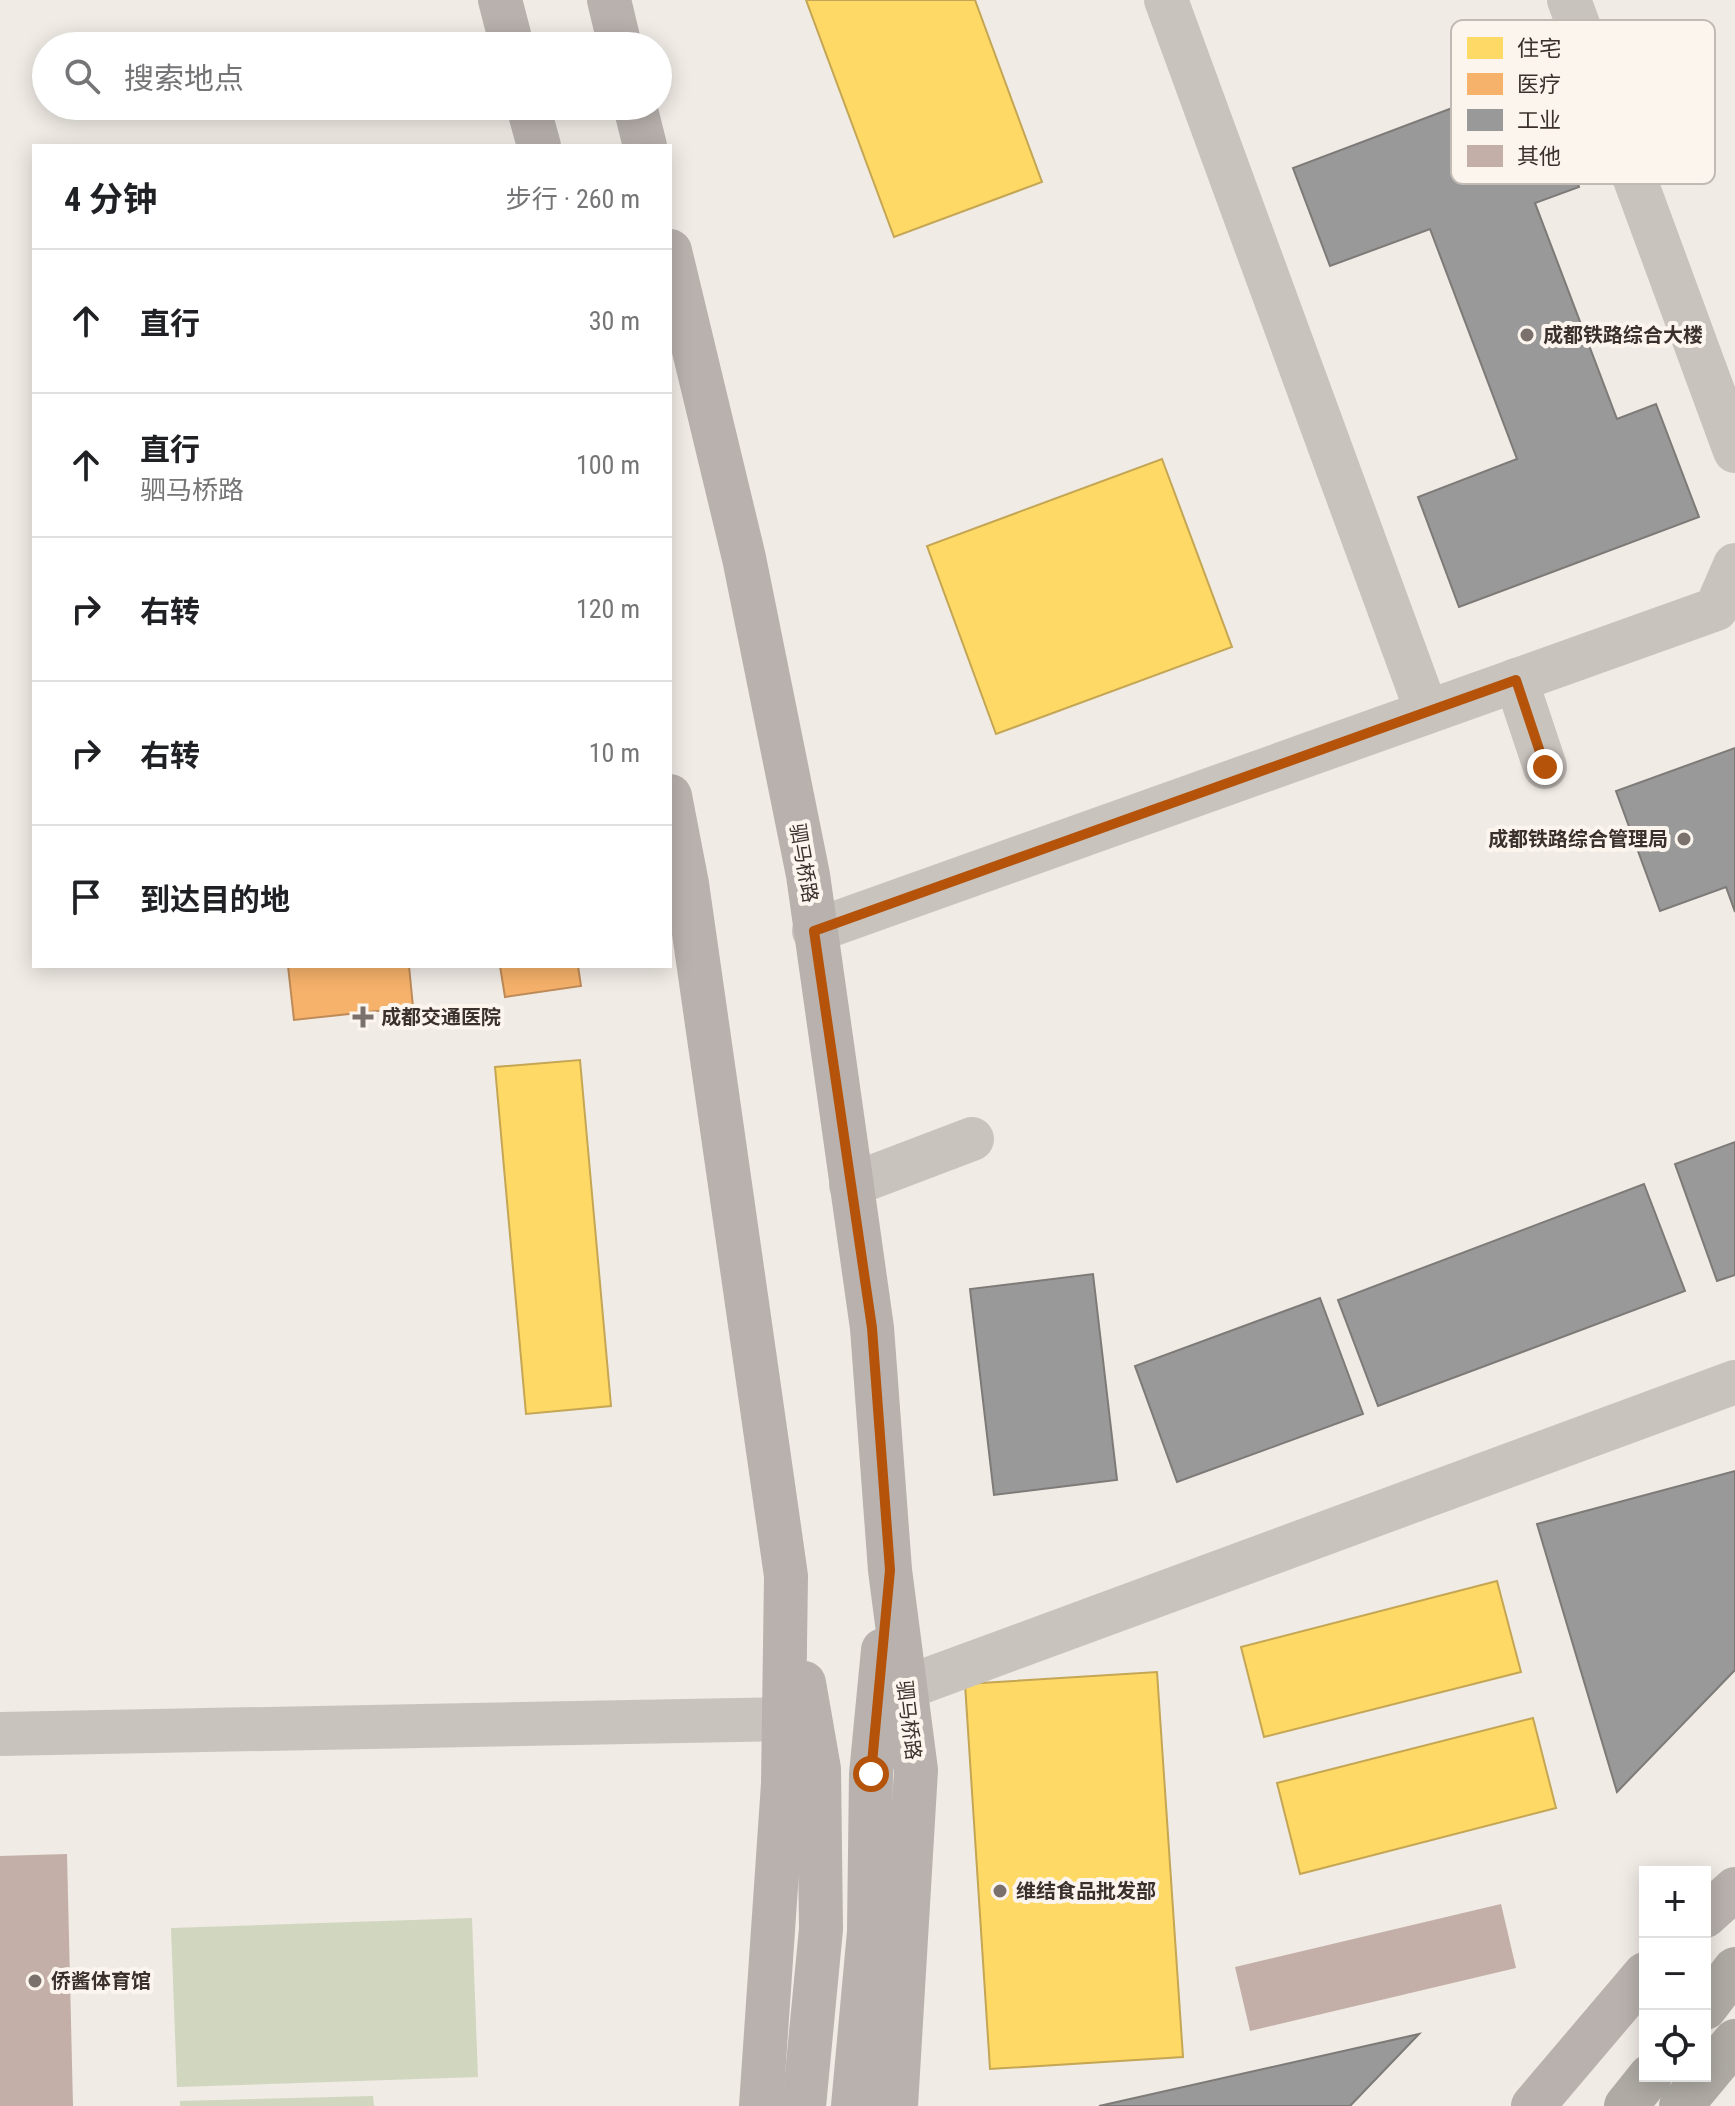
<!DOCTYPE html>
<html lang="zh">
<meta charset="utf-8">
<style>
body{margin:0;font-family:"Roboto Condensed","Noto Sans SC",sans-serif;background:#f2f2f2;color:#202124}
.controls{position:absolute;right:24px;bottom:24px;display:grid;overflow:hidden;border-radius:0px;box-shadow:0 4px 20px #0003}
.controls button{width:72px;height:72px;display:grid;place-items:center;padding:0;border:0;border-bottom:2px solid #e0e0e0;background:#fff;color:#202124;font:40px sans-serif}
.stop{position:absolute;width:24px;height:24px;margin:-18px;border:6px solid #b45309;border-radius:50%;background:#fff}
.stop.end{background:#b45309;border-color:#fff;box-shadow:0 2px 8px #0008}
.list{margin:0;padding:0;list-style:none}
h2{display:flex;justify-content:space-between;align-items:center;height:104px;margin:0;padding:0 32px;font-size:34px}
h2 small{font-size:26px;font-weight:400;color:#757577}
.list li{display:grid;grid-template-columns:52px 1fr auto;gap:24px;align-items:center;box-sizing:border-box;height:144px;padding:0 32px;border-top:2px solid #e0e0e0}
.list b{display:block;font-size:30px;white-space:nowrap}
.list p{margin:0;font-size:26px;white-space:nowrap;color:#757577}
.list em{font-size:26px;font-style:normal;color:#757577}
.icon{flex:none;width:44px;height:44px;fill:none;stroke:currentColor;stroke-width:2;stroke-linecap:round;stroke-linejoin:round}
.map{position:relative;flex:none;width:1735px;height:2106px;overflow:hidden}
.search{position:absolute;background:#fff;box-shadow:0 4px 20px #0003;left:32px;top:32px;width:640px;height:88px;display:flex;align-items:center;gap:20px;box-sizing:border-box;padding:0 28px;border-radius:44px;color:#757577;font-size:30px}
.panel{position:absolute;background:#fff;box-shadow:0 4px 20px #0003;left:32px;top:144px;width:640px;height:824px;border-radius:0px}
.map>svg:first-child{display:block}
.green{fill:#d1d6bf}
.homes{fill:#ffd966;stroke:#c4a654;stroke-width:2}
.health{fill:#f6b26b;stroke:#be8b58;stroke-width:2}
.industry{fill:#999;stroke:#7d7a78;stroke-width:2}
.building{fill:#c3afa7}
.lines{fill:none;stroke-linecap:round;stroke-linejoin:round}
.minor{stroke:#c9c3be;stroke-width:44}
.major{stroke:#b8b1ad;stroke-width:44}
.highway{stroke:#afaaa4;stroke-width:44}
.route{stroke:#b45309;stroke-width:10}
.poi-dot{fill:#7a716c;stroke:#fbf5ee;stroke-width:3}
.labels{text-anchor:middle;stroke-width:8;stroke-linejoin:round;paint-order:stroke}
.poi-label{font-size:20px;font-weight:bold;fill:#3b302b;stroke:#fbf5ee;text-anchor:start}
.street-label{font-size:20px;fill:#3b302b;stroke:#fbf5ee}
.key{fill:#fbf5ee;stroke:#c1bab4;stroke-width:2}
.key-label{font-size:22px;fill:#3b302b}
</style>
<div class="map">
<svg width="1735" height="2106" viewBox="0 0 1735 2106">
<rect width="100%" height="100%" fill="#f0ebe5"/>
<g class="green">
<path d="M472,1918l6,159 -301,10 -6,-159z"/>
<path d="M373,2096l1,10h-194v-5z"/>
</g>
<g class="homes">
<path d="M806,0h169l67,182 -148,55z"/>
<path d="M1162,459l70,188 -236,87 -69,-188z"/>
<path d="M580,1060l31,346 -85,8 -31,-347z"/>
<path d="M1497,1581l24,91 -257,65 -23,-90z"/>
<path d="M1157,1672l26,385 -193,12 -25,-385z"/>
<path d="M1533,1718l23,90 -256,66 -23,-91z"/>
</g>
<g class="health">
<path d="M288,966h121l4,41 -119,13z"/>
<path d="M500,966h78l3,20 -76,11z"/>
</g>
<g class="industry">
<path d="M1537,76l42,111 -44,16 82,216 39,-15 43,113 -240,90 -41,-110 99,-38 -87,-230 -100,37 -37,-98z"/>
<path d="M1735,748v164l-9,-25 -66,24 -44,-120z"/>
<path d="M1735,1142v133l-18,6 -42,-117z"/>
<path d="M1644,1184l41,107 -307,115 -40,-106z"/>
<path d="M1093,1274l24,206 -123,15 -24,-206z"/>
<path d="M1320,1298l43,116 -186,68 -42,-116z"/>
<path d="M1735,1471v199l-118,122 -80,-268z"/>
<path d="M1419,2034l-69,72h-251z"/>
</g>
<g class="building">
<path d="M67,1854l6,252h-73v-250z"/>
<path d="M1501,1904l15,64 -266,63 -15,-64z"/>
</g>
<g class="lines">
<g class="minor">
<path d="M1166,0l261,712"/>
<path d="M1569,0l166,451"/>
<path d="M1516,680l29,87"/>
<path d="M814,931l902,-322 19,-44"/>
<path d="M851,1185l121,-46"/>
<path d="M905,1688l830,-306"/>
<path d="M0,1734l784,-15"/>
</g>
<g class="major">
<path d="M500,0l12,46"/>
<path d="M609,0l11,46"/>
<path d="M528,106l11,40"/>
<path d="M635,106l10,40"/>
<path d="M670,251l74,307 64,317 64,453 18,242 26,200 -20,336"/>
<path d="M670,796l17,88 99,692 -3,208 -22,322"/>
<path d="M1705,1916l30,-27"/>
<path d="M804,2106l17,-177 -2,-160 -15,-86"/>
<path d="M853,2106l16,-174 2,-158 12,-124"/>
<path d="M1533,2106l112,-132"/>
</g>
<g class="highway">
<path d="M1705,2008l30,-39"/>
<path d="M1626,2106l24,-30"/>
<path d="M1681,2106l54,-65"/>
</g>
</g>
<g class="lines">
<path class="route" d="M871,1774l19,-204 -18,-242 -58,-397 702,-251 29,87"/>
</g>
<g class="poi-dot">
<circle cx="1527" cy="335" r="8"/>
<circle cx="1684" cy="839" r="8"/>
<path d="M359 1005h8v8h8v8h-8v8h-8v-8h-8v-8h8z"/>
<circle cx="1000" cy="1891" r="8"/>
<circle cx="35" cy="1981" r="8"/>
</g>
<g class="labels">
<g class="poi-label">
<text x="1543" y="342">成都铁路综合大楼</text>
<text x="1668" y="846" text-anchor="end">成都铁路综合管理局</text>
<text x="381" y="1024">成都交通医院</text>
<text x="1016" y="1898">维结食品批发部</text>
<text x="51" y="1988">侨酱体育馆</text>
</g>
<g class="street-label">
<text transform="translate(804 863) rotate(80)" y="7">驷马桥路</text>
<text transform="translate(909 1720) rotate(83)" y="7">驷马桥路</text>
</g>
</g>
<rect x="1451" y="20" width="264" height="164" rx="12" class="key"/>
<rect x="1467" y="37" width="36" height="22" fill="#ffd966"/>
<rect x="1467" y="73" width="36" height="22" fill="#f6b26b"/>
<rect x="1467" y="109" width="36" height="22" fill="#999"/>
<rect x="1467" y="145" width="36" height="22" fill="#c3afa7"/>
<g class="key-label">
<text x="1517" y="56">住宅</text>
<text x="1517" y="92">医疗</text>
<text x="1517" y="128">工业</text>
<text x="1517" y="164">其他</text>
</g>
</svg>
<div class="controls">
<button>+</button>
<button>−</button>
<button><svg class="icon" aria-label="locate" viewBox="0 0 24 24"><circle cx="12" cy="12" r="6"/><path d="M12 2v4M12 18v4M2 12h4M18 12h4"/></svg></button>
</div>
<div class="stop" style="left:871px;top:1774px"></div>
<div class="stop end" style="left:1545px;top:767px"></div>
<div class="search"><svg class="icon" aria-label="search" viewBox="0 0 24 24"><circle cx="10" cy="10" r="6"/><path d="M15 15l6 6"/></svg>搜索地点</div>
<section class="panel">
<h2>4 分钟<small>步行 · 260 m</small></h2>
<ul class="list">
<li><svg class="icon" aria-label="ahead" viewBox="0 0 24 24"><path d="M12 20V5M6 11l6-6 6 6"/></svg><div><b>直行</b></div><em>30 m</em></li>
<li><svg class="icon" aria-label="ahead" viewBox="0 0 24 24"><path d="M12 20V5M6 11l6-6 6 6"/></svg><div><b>直行</b><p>驷马桥路</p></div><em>100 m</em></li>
<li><svg class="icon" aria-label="right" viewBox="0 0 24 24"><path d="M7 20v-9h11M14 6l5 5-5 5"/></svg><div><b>右转</b></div><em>120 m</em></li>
<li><svg class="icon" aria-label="right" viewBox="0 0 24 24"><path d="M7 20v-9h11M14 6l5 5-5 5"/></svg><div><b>右转</b></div><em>10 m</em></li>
<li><svg class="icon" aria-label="arrive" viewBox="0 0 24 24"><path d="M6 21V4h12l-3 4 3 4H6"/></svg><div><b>到达目的地</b></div></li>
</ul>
</section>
</div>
